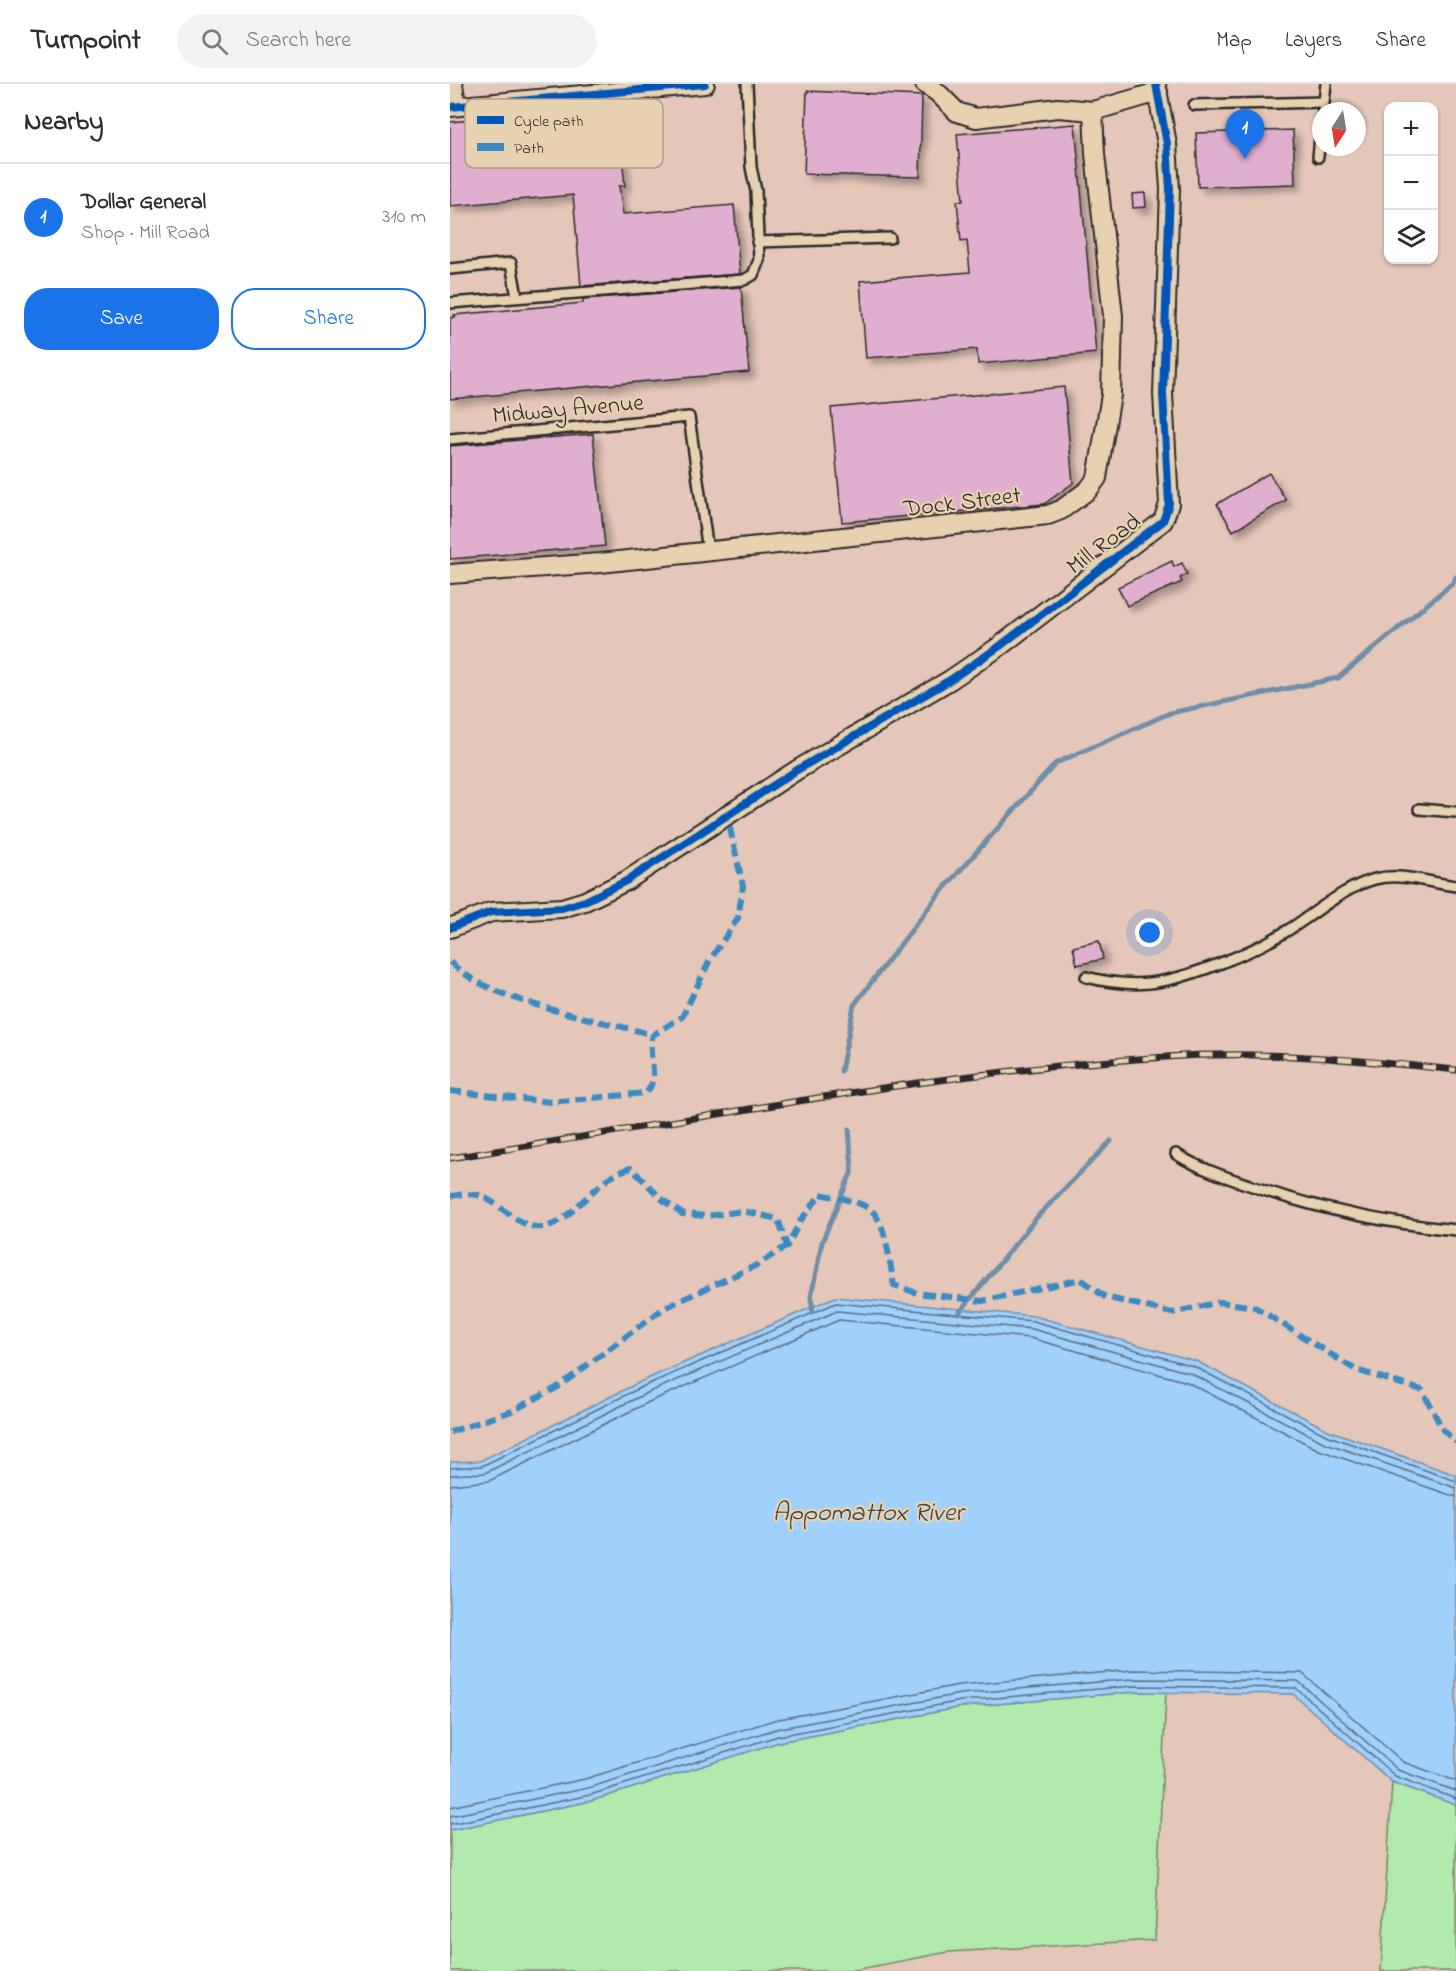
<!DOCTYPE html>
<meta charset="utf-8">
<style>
body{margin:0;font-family:"Indie Flower",sans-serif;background:#f2f2f3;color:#2b2b33}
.controls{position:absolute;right:18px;top:18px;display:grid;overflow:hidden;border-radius:12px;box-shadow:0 2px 4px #0004}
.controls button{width:54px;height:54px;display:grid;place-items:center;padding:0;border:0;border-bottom:2px solid #e1e1e2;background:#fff;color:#2b2b33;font:30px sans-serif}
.compass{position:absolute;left:862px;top:18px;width:54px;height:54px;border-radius:50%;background:#fff;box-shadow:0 2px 4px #0004;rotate:192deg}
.you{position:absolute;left:700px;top:849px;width:21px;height:21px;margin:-15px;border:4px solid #fff;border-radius:50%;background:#1a73e8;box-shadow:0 0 0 9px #1a73e833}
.badge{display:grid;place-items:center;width:39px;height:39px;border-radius:50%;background:#1a73e8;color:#fff;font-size:20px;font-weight:700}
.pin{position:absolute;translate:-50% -50px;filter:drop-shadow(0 2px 3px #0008)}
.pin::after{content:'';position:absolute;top:32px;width:21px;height:18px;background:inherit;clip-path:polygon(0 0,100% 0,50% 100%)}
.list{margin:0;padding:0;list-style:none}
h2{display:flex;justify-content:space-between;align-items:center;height:78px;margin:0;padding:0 24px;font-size:26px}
h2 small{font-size:20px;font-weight:400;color:#7c7c81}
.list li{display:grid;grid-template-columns:39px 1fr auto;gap:18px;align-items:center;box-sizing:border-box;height:108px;padding:0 24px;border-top:2px solid #e1e1e2}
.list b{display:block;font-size:22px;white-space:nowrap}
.list p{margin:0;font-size:20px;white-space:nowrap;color:#7c7c81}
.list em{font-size:20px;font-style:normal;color:#7c7c81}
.actions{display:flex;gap:12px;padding:18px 24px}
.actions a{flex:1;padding:14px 0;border:2px solid #1a73e8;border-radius:24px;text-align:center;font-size:21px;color:#1a73e8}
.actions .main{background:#1a73e8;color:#fff}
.icon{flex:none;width:33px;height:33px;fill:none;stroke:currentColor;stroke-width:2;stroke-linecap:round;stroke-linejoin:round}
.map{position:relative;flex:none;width:1006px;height:1887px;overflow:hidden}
header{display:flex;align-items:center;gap:36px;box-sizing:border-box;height:84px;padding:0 30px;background:#fff;border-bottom:2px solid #e1e1e2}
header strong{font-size:28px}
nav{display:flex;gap:33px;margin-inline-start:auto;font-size:21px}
.search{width:420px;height:54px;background:#f2f2f3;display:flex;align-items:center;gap:15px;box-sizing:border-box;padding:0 21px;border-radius:33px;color:#7c7c81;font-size:22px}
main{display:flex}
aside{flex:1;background:#fff}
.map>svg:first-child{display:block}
.green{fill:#b2e9ac;stroke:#6e8a6c;stroke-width:1.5}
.water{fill:#a0d0fc;stroke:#718ea8;stroke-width:1.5}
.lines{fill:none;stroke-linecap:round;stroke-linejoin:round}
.shore{stroke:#5a6d7f;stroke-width:1.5}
.stream{stroke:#718ea8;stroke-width:5}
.building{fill:#e0afcf;stroke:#2b2b2b;stroke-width:1.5;filter:url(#shadow)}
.lane-casing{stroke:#2b2b2b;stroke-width:14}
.street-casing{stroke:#2b2b2b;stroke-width:22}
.lane{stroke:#e6d1b0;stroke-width:9}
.street{stroke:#e6d1b0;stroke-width:18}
.rail-casing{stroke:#2b2b2b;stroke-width:7}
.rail{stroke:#e6d1b0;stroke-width:4.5;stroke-dasharray:14;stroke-linecap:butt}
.quiet{stroke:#3a8ac2;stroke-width:6;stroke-dasharray:12 6;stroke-linecap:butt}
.cycleway-casing{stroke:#e6d1b0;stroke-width:11}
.cycleway{stroke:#0057b8;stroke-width:8}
.labels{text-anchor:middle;stroke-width:4.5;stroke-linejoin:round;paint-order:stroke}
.street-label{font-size:24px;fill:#2b2b2b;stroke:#e6d1b0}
.water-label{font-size:26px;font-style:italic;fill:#3d444a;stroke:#e6d1b0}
.key{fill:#e6d1b0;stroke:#ae9f88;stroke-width:1.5}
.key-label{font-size:16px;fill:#2b2b2b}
</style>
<header>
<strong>Turnpoint</strong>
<div class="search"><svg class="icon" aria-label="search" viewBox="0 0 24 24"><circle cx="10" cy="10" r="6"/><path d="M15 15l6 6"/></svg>Search here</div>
<nav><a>Map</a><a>Layers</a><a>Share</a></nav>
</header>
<main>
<aside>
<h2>Nearby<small></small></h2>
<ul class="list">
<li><span class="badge">1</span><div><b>Dollar General</b><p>Shop · Mill Road</p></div><em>310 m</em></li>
</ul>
<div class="actions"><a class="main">Save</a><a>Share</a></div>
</aside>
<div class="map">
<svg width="1006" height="1887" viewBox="0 0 1006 1887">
<defs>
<filter id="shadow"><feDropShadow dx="5.5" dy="5.5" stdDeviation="3" flood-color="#0004"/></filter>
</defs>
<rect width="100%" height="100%" fill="#e4c7b9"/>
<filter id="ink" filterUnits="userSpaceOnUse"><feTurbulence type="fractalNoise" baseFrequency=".0167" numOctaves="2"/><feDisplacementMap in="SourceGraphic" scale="12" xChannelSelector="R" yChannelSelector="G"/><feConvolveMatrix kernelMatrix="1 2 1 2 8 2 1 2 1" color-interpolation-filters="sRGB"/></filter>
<g filter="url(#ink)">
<g class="green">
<path d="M684,1608h32l-11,248 -207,12 -99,19h-399v-141l141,-29 188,-59 183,-35z"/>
<path d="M942,1698l64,23v166h-75z"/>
</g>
<path class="water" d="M385,1213l199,19 162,45 132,69 128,45v330l-64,-23 -99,-88 -159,-2 -172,15 -183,35 -188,59 -141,29v-368l30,-1 162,-80z"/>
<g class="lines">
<g class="shore">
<path d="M0,1384l32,-2 162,-80 192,-83 197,18 160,45 133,69 130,46"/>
<path d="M0,1391l35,-2 162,-80 190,-82 195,18 158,44 133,69 133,46"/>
<path d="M0,1401l39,-4 162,-80 188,-81 191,18 157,44 132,68 137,47"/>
<path d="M0,1723l135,-28 189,-59 185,-35 174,-15 169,3 101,89 53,19"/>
<path d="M0,1732l138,-28 188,-59 184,-35 173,-15 165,2 100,89 58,21"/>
<path d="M0,1740l140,-29 188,-59 183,-35 172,-15 163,2 99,88 61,23"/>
</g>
<g class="stream">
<path d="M391,987l13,-66 86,-112 116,-130 114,-50 168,-35 115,-95 3,-6"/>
<path d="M363,1228l-2,-15 11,-55 30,-71 -3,-42"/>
<path d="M509,1229l79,-97 73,-75"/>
</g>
</g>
<g class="building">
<path d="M357,7l115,5 -2,81 -116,-3z"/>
<path d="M161,23v2h6l8,77h-6l4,28 111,-9 6,69 -159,12 -8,-91 -123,11v-84z"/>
<path d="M625,40l21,229 -118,11 -1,-15 -111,9 -6,-77 110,-9 -3,-32 -6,1 -4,-40h6l-6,-67z"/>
<path d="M843,46l2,54 -97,3 -2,-54z"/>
<path d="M695,109l1,14 -13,1 -1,-14z"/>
<path d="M291,203l8,85 -299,27v-81l5,-1 -1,-2 129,-12v-4z"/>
<path d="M614,303l9,96 -29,21 -202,18 -11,-114z"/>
<path d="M143,350l12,112 -155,13v-113z"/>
<path d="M819,389l17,27 -53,31 -16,-27z"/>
<path d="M722,477l2,6 8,-4 5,11 -7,4 2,4 -55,24 -9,-19z"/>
<path d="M649,857l4,18 -26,6 -4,-18z"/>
</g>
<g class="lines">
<defs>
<g id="lane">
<path d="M744,21l130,-3"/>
<path d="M873,27l3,-27"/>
<path d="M868,73l3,-29"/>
<path d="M307,158l133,-4"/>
<path d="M0,185l61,-6 6,34"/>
<path d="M0,219l294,-23 9,-5 6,-15 -3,-69 -5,-24 -4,-83"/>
<path d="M0,355l239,-22 19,134"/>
<path d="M969,725l37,3"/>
<path d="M636,893c20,5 42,8 63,6 36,-3 105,-31 136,-51 29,-17 57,-44 90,-53 26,-7 55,4 81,7"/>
<path d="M726,1070c24,15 50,23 76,32 68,24 133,37 204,44"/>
</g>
<g id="street">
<path d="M3,0l3,22"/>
<path d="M475,0l12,8 20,20 19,6 82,-10 35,3 65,-19"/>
<path d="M0,23l255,-23"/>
<path d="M0,490l150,-11 448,-48 13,-5 27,-20 9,-12 14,-83 2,-79 -18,-162 -2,-43"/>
<path d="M0,844l41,-16 71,-4 23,-7 41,-20 171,-111 153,-90 50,-34 163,-125 6,-17 -6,-110 7,-205 -3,-45 -11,-60"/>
</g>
</defs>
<use href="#lane" class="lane-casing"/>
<use href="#street" class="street-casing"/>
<use href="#lane" class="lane"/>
<use href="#street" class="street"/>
<defs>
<path id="rail" d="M0,1074c238,-36 476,-86 716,-101 97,-7 194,3 290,13"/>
</defs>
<use href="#rail" class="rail-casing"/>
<use href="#rail" class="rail"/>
<g class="quiet">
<path d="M0,878c42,42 146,56 203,73"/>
<path d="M0,1007l100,11 96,-9c16,-17 -1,-38 7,-58l29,-18 28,-57 28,-42 5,-32 -16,-71"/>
<path d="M0,1112c8,-1 20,-3 28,-1 21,6 42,36 66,32 29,-5 52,-51 87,-59l32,32 19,14 25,2 36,-5 35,8 9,27"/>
<path d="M0,1348l62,-21 46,-24 106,-79 93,-43 30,-19 14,-26 20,-26c15,4 41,6 53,19 13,15 16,53 20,72l23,8 65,8 99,-22 24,18 67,16 48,-11 35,5 101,63 66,20 21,40 13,12"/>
</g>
<defs>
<g id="cycleway">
<path d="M0,23l255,-23"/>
<path d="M0,844l41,-16 71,-4 23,-7 41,-20 171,-111 153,-90 50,-34 163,-125 6,-17 -6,-110 7,-205 -3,-45 -11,-60"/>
</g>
</defs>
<use href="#cycleway" class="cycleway-casing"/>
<use href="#cycleway" class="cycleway"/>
</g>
</g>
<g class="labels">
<g class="street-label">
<text transform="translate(118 324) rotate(-5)" y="8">Midway Avenue</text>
<text transform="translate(512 417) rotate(-7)" y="8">Dock Street</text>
<text transform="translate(653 459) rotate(-37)" y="8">Mill Road</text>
</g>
<g class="water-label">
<text x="418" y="1436">Appomattox River</text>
</g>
</g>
<rect x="15" y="15" width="198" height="69" rx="9" class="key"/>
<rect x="27" y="32" width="27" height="8" fill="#0057b8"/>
<rect x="27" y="59" width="27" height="8" fill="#3a8ac2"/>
<g class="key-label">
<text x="64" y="42">Cycle path</text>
<text x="64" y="69">Path</text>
</g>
</svg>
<div class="controls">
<button>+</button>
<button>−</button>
<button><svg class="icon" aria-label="layers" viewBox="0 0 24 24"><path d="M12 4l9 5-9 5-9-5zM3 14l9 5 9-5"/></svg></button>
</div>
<svg class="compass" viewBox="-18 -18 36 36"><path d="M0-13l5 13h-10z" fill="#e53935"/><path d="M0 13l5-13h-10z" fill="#7c7c81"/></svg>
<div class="you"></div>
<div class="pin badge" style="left:795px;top:75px">1</div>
</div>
</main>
